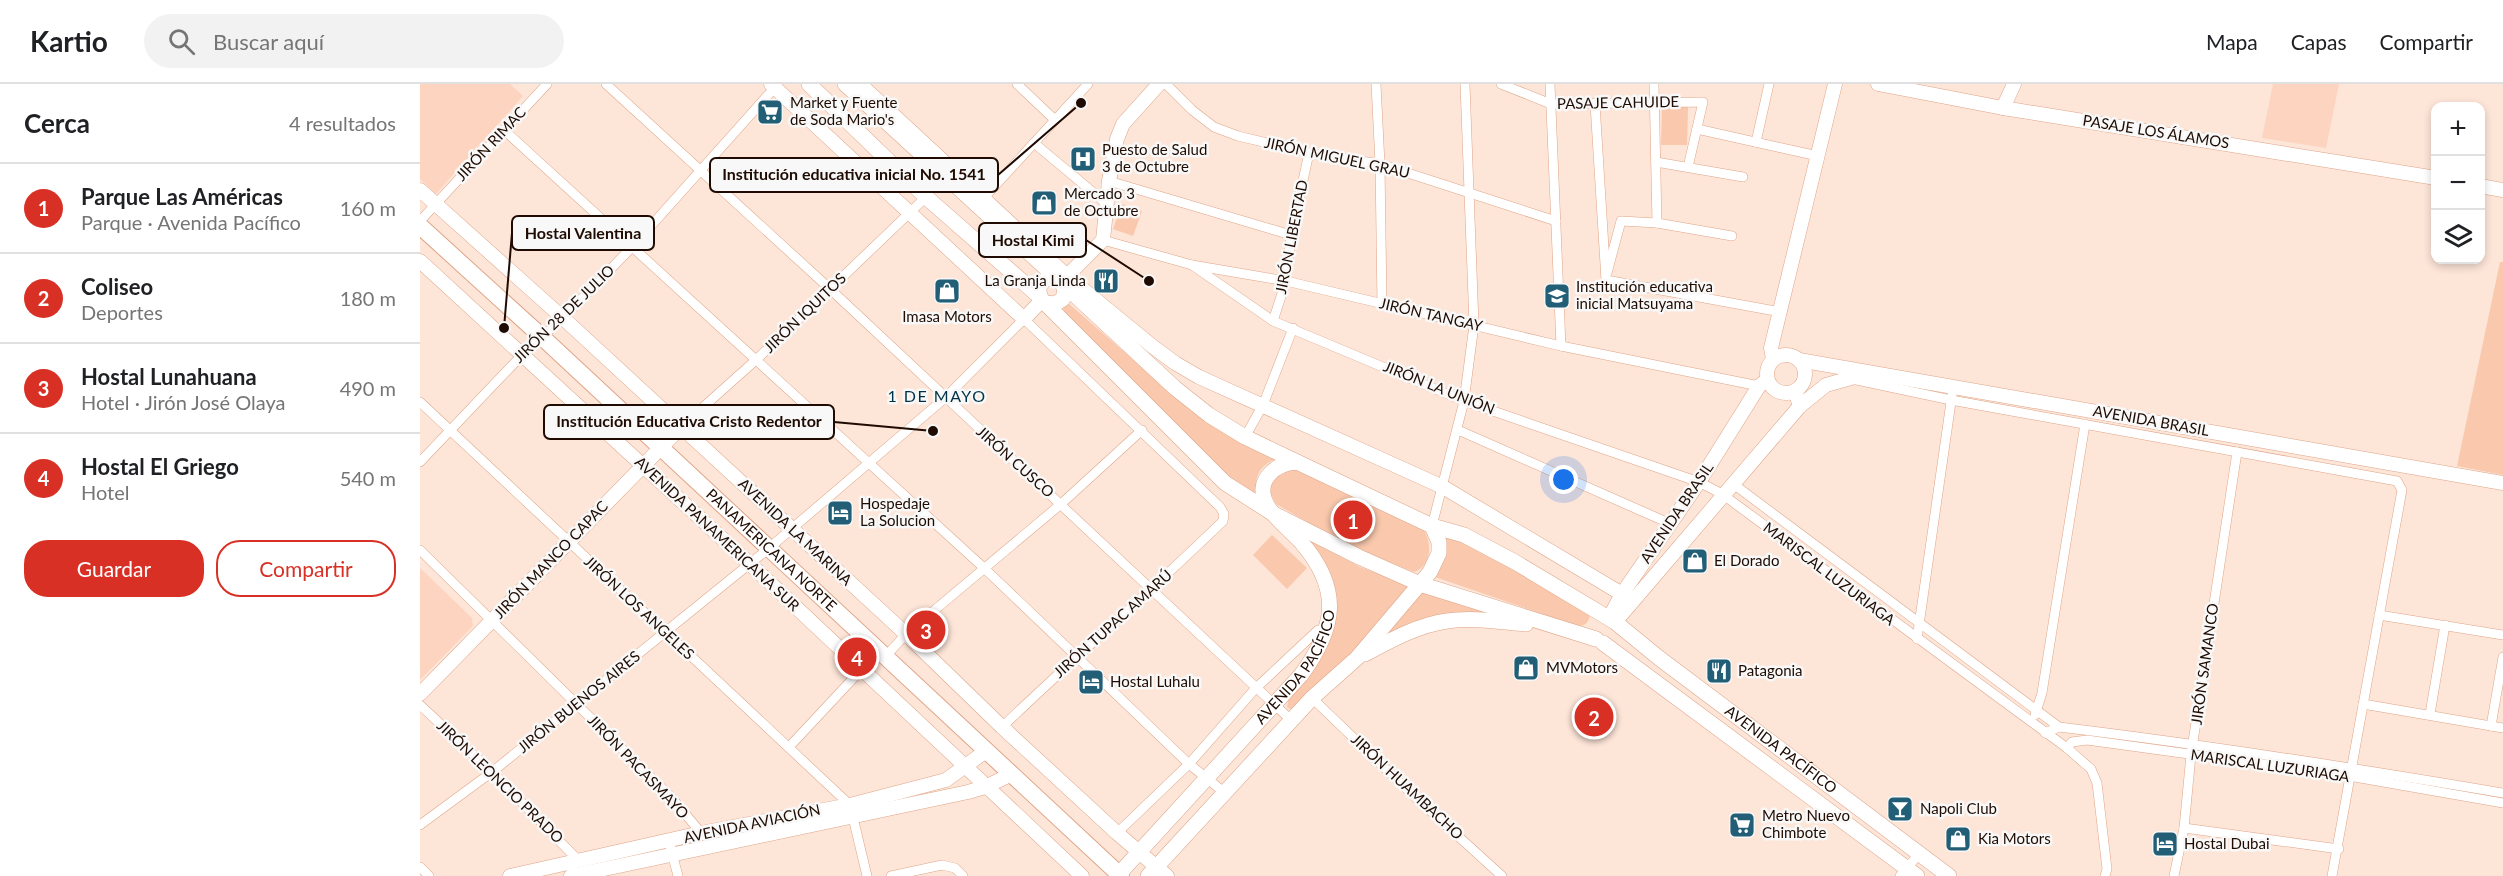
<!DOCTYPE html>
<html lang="es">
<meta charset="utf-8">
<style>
body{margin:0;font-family:Lato,sans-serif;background:#f2f2f2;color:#202124}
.controls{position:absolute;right:18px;top:18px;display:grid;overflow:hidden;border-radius:12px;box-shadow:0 3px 9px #0003}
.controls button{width:54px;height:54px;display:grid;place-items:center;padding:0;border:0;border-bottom:2px solid #e0e0e0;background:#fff;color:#202124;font:30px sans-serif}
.you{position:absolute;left:1144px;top:396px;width:21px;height:21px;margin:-15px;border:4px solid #fff;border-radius:50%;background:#1a73e8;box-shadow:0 0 0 9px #1a73e833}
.badge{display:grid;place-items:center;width:39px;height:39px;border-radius:50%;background:#d93025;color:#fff;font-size:20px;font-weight:700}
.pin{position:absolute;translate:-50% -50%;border:3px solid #fff;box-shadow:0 2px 6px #0006}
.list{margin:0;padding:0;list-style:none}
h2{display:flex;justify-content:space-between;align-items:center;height:78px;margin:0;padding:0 24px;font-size:26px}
h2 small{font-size:20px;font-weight:400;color:#757577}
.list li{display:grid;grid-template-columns:39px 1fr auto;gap:18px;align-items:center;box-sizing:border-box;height:90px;padding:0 24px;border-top:2px solid #e0e0e0}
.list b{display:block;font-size:22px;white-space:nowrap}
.list p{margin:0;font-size:20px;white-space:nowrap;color:#757577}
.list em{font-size:20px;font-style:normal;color:#757577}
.actions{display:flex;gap:12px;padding:18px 24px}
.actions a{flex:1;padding:14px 0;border:2px solid #d93025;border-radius:24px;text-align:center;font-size:21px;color:#d93025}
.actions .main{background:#d93025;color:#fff}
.icon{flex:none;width:33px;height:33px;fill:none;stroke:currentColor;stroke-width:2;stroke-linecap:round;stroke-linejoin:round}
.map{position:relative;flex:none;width:2083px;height:792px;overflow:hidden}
header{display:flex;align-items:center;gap:36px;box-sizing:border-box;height:84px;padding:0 30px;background:#fff;border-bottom:2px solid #e0e0e0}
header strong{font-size:28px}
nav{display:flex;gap:33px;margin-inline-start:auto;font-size:21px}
.search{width:420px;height:54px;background:#f2f2f2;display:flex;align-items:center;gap:15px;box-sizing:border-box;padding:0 21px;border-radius:33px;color:#757577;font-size:22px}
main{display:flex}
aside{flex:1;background:#fff}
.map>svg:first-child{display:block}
.built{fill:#fdd4bf}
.green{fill:#f9c8ad}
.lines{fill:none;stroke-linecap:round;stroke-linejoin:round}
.street-casing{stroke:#dfa587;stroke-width:10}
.secondary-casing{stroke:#dfa587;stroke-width:15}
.primary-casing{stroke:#dfa587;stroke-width:16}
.highway-casing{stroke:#dfa587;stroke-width:18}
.street{stroke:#fff;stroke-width:9}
.secondary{stroke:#fff;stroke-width:14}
.primary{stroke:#fff;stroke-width:15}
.highway{stroke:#fff;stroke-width:16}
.labels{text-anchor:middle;stroke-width:5;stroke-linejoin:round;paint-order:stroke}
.poi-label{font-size:15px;fill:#1f0b02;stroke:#f7f8f7;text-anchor:start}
.street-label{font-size:15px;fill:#1f0b02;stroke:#f7f8f7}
.neighbourhood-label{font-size:16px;letter-spacing:1.5px;fill:#003245;stroke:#f7f8f7}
.leader{fill:none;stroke:#1f0b02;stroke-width:2}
.callout-dot{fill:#1f0b02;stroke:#f7f8f7;stroke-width:2}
.callout{fill:#f7f8f7;stroke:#1f0b02;stroke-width:2}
.callout-label{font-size:16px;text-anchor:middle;font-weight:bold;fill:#1f0b02}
</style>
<header>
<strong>Kartio</strong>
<div class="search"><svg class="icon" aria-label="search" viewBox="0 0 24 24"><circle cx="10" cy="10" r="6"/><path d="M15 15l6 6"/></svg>Buscar aquí</div>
<nav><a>Mapa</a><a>Capas</a><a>Compartir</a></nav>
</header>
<main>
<aside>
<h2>Cerca<small>4 resultados</small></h2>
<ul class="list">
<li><span class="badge">1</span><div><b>Parque Las Américas</b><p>Parque · Avenida Pacífico</p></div><em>160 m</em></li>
<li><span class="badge">2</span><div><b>Coliseo</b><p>Deportes</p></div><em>180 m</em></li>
<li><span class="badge">3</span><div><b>Hostal Lunahuana</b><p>Hotel · Jirón José Olaya</p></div><em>490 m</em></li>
<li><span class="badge">4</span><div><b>Hostal El Griego</b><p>Hotel</p></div><em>540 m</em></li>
</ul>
<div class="actions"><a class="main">Guardar</a><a>Compartir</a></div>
</aside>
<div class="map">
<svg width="2083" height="792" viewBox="0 0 2083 792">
<rect width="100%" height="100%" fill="#fde5d8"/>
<g class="built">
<path d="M0,0h90l13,12 -87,98 -16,-15z"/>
<path d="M1853,0h66l-13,64 -64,-10z"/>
<path d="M0,484l52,50 1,8 -53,54z"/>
</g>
<g class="green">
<path d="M1242,23h26l-1,38h-26z"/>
<path d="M702,120l20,7 -9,25 -20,-7z"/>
<path d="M2080,178h3v213l-46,-9z"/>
<path d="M648,219l131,114 40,24 37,18c-16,6 -23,18 -19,35l-27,-17 -25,-23 -141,-143 -1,-4z"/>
<path d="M873,383l131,63c8,13 8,36 -10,42l-65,-26 -73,-42 -6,-12 2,-14z"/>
<path d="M1022,445l65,31 83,54c-1,8 -4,12 -12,12l-146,-50z"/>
<path d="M852,451l35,33 -20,21 -34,-34z"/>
<path d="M881,452l59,31 54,20 -111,118 -5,4h-8l-3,-2 2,-10 45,-78z"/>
<path d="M1002,506l73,26 -123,30z"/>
</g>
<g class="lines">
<defs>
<g id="street">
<path d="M186,0l223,204 462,432"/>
<path d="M597,0l38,36"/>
<path d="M746,0l26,26 22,17 24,9 71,17 71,11 176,57"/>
<path d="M956,0l4,80 2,140"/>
<path d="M1081,0l50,20 152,-2 -15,65"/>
<path d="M1130,0l11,262"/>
<path d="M1234,0l3,139"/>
<path d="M1175,20l11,176"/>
<path d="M1277,45l121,27"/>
<path d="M84,46l480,438 205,196 36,29"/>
<path d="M1336,58l13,-58"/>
<path d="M614,59l73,61"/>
<path d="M1236,78l87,15"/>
<path d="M689,97l182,54"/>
<path d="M561,117l107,-117"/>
<path d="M0,137l127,-137"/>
<path d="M683,156l89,25 94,16 275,65 198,40"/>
<path d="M772,181l81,56 191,80 235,81 23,12 345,254 5,-6 15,-2 262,36 154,27"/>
<path d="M1187,189l14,-52 36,2 75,13"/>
<path d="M1186,196l175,32"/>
<path d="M853,237l13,-40 5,-46 18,-82"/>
<path d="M1432,295l99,21 446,81 5,9 -70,386"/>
<path d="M0,318l430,403 17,71"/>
<path d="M262,342l75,-67 169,-162"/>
<path d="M1038,346l213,94"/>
<path d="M825,353l18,-32 30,-77"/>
<path d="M0,378l102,-107 41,-37 70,-72 144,-161"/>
<path d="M1312,399l327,244"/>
<path d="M1012,442l32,-125 10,-76 -9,-241"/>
<path d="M0,466l253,249 28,34"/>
<path d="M1959,531l124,20"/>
<path d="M1497,555l35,-244"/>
<path d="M466,572l20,-22 155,-130 81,-74"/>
<path d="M892,614l104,100 86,78"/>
<path d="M1943,620l140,24"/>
<path d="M0,621l72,67 87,89"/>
<path d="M2010,630l15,-89"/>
<path d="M1615,631l7,-22 43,-269"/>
<path d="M2071,642l12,-69"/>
<path d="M1625,649l14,-6c149,18 296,41 444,66"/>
<path d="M369,663l72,-77"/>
<path d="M1647,664l24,21 6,14 10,86 -2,7"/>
<path d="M0,741l72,-53 276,-223 177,-151 79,-79 196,188 4,7 -1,7c-72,70 -148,136 -221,206"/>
<path d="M1764,744l155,21"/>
<path d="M697,749l72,-69 66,-75 63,-59"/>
<path d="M249,758l9,34"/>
<path d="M0,783l9,9"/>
<path d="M471,792l51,-11 13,3 8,8"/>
<path d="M1480,792l19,-22"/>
<path d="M1754,792l10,-48 7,-73 46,-303"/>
</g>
<g id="secondary">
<path d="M351,0l253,235 18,-19"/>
<path d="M440,0l208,193 84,69 23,17 24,14 244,110 179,107"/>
<path d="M1458,0l125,24 433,70"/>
<path d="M1583,24l11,-24"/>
<path d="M2060,102l23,4"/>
<path d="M0,106l143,128 343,316 96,93 115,106 50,43"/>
<path d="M0,177l330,303 332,312"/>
<path d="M641,198l42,-42 6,-59 8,-42 6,-15 36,-40"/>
<circle cx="1366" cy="290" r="19"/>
<path d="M1353,275l-2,-11 64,-264"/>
<path d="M1379,276l704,123"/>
<path d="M1380,322l26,-21 43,-12"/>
<path d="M1189,534l13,-24 77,-112 60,-96 8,-6"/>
<path d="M1195,538l185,-216 -5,-15"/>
<path d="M0,610l262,-268"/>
<path d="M90,792l191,-43 149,-28 96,-25 40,-29"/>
<path d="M151,792l397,-84 17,-5 27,-13"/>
</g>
<g id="primary">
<path d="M389,0l117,113 114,100"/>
<path d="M425,0l216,198 4,7 -2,10 -8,5 -10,-1"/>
<path d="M635,194c-14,-1 -20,10 -13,22l183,183 47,30 87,44 61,27 176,55"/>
<path id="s1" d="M644,201l111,103 34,27 36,22 52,25 135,64 32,9 51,27 100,60 44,36 290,218"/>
<path d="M1183,559l314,233"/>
<path d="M945,570c26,-14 53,-29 82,-33 26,-4 53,1 79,3"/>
<path id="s2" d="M699,790l182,-199c35,-47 41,-86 0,-133 -11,-12 -26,-23 -34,-37 -13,-23 7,-42 30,-43"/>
<path d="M728,792l164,-178 45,-40 73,-86 9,-19v-11l-7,-16"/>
</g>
<g id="highway">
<path id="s3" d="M0,142l121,110 580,540"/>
</g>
</defs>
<use href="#street" class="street-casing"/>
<use href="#secondary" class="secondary-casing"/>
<use href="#primary" class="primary-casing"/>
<use href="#highway" class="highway-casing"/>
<use href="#street" class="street"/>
<use href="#secondary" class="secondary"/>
<use href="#primary" class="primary"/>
<use href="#highway" class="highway"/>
</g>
<defs>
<symbol id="supermarket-square" viewBox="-11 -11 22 22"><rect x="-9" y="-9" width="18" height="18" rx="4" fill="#235e77" stroke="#f7f8f7"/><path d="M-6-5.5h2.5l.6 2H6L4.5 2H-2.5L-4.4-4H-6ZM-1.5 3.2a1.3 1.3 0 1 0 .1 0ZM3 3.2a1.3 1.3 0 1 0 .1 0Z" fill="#fff"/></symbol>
<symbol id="hospital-square" viewBox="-11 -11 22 22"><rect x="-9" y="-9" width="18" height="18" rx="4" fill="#235e77" stroke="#f7f8f7"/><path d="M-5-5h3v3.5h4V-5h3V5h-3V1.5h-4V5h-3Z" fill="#fff"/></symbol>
<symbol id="shop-square" viewBox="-11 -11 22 22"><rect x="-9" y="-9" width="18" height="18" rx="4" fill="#235e77" stroke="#f7f8f7"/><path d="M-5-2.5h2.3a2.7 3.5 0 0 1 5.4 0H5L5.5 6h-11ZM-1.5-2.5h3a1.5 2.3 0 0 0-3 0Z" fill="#fff"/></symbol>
<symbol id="restaurant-square" viewBox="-11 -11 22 22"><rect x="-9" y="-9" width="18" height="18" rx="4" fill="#235e77" stroke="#f7f8f7"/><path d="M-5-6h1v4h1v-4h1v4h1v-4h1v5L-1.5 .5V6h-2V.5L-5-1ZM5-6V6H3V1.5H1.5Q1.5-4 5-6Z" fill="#fff"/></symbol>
<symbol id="school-square" viewBox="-11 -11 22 22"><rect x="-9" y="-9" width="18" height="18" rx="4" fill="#235e77" stroke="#f7f8f7"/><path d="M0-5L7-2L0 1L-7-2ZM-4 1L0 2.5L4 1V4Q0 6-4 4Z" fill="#fff"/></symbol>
<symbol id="hotel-square" viewBox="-11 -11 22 22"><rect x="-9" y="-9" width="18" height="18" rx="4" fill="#235e77" stroke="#f7f8f7"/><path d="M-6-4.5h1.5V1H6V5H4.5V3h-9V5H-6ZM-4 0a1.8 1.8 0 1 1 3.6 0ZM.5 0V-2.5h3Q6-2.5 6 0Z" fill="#fff"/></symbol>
<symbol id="bar-square" viewBox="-11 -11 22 22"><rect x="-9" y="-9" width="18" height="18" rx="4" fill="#235e77" stroke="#f7f8f7"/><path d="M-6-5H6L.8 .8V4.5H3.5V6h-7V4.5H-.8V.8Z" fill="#fff"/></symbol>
</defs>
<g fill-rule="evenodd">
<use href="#supermarket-square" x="335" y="13" width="30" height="30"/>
<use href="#hospital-square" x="648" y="60" width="30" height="30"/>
<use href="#shop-square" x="609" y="104" width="30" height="30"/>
<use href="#restaurant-square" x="671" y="182" width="30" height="30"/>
<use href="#shop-square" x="512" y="192" width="30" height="30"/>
<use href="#school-square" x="1122" y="197" width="30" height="30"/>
<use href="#hotel-square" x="405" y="414" width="30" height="30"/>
<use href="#shop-square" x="1260" y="462" width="30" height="30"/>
<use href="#shop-square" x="1091" y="569" width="30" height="30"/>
<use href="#restaurant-square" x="1284" y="572" width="30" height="30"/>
<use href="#hotel-square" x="656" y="583" width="30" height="30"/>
<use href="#bar-square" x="1465" y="710" width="30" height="30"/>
<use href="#supermarket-square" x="1307" y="726" width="30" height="30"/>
<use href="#shop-square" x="1523" y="740" width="30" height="30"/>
<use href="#hotel-square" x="1730" y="745" width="30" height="30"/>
</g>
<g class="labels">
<g class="poi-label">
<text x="370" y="24">Market y Fuente<tspan x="370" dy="17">de Soda Mario's</tspan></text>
<text x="682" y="71">Puesto de Salud<tspan x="682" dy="17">3 de Octubre</tspan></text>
<text x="644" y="115">Mercado 3<tspan x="644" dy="17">de Octubre</tspan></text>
<text x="666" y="202" text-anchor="end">La Granja Linda</text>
<text x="1156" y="208">Institución educativa<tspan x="1156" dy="17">inicial Matsuyama</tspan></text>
<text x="527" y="238" text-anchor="middle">Imasa Motors</text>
<text x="440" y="425">Hospedaje<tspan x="440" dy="17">La Solucion</tspan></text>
<text x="1294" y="482">El Dorado</text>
<text x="1126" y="589">MVMotors</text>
<text x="1318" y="592">Patagonia</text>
<text x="690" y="603">Hostal Luhalu</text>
<text x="1500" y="730">Napoli Club</text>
<text x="1342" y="737">Metro Nuevo<tspan x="1342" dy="17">Chimbote</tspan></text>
<text x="1558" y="760">Kia Motors</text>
<text x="1764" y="765">Hostal Dubai</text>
</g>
<g class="street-label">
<text transform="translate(1198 19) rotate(-1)" y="5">PASAJE CAHUIDE</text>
<text transform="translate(1736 48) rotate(9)" y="5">PASAJE LOS ÁLAMOS</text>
<text transform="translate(71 60) rotate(-47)" y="5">JIRÓN RIMAC</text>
<text transform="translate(917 74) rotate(12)" y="5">JIRÓN MIGUEL GRAU</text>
<text transform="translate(872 153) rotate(-79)" y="5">JIRÓN LIBERTAD</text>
<text transform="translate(385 229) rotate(-44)" y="5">JIRÓN IQUITOS</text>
<text transform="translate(144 230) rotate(-44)" y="5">JIRÓN 28 DE JULIO</text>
<text transform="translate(1011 231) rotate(13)" y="5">JIRÓN TANGAY</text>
<text transform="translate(1019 304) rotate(22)" y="5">JIRÓN LA UNIÓN</text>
<text transform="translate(1731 337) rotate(10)" y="5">AVENIDA BRASIL</text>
<text transform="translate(595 378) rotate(42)" y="5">JIRÓN CUSCO</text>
<text transform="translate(1257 429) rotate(-56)" y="5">AVENIDA BRASIL</text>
<text transform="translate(375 448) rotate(43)" y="5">AVENIDA LA MARINA</text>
<text transform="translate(297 450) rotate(43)" y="5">AVENIDA PANAMERICANA SUR</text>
<text dy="5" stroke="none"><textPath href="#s3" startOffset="478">PANAMERICANA NORTE</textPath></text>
<text transform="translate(131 476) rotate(-46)" y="5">JIRÓN MANCO CAPAC</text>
<text transform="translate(1409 490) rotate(37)" y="5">MARISCAL LUZURIAGA</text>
<text transform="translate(219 524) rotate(43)" y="5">JIRÓN LOS ANGELES</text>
<text transform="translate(693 540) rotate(-42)" y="5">JIRÓN TUPAC AMARÚ</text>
<text dy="5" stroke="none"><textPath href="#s2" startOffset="274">AVENIDA PACÍFICO</textPath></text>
<text transform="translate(1785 580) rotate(-82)" y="5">JIRÓN SAMANCO</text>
<text transform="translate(159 618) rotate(-39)" y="5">JIRÓN BUENOS AIRES</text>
<text dy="5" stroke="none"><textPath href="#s1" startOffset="861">AVENIDA PACÍFICO</textPath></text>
<text transform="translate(1850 682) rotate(8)" y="5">MARISCAL LUZURIAGA</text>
<text transform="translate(218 683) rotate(46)" y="5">JIRÓN PACASMAYO</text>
<text transform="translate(80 698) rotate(44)" y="5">JIRÓN LEONCIO PRADO</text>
<text transform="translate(987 703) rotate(43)" y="5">JIRÓN HUAMBACHO</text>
<text transform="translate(332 740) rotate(-12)" y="5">AVENIDA AVIACIÓN</text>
</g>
<g class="neighbourhood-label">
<text x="517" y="318">1 DE MAYO</text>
</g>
</g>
<path class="leader" d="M661 19L578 91M84 244L92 149M729 197L666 156M513 347L414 338"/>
<g class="callout-dot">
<circle cx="661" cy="19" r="6"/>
<circle cx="84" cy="244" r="6"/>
<circle cx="729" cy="197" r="6"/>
<circle cx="513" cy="347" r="6"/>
</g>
<g class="callout">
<rect x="290" y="74" width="288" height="34" rx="6"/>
<rect x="92" y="132" width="142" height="34" rx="6"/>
<rect x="559" y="139" width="107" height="34" rx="6"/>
<rect x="124" y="321" width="290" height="34" rx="6"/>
</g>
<g class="callout-label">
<text x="434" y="96">Institución educativa inicial No. 1541</text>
<text x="163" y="155">Hostal Valentina</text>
<text x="613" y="162">Hostal Kimi</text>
<text x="269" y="343">Institución Educativa Cristo Redentor</text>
</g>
</svg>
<div class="controls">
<button>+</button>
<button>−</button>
<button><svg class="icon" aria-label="layers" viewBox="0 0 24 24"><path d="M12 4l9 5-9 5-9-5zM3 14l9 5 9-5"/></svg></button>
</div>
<div class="you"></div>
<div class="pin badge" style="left:933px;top:436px">1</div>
<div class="pin badge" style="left:1174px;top:633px">2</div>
<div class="pin badge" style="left:506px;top:546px">3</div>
<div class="pin badge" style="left:437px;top:573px">4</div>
</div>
</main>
